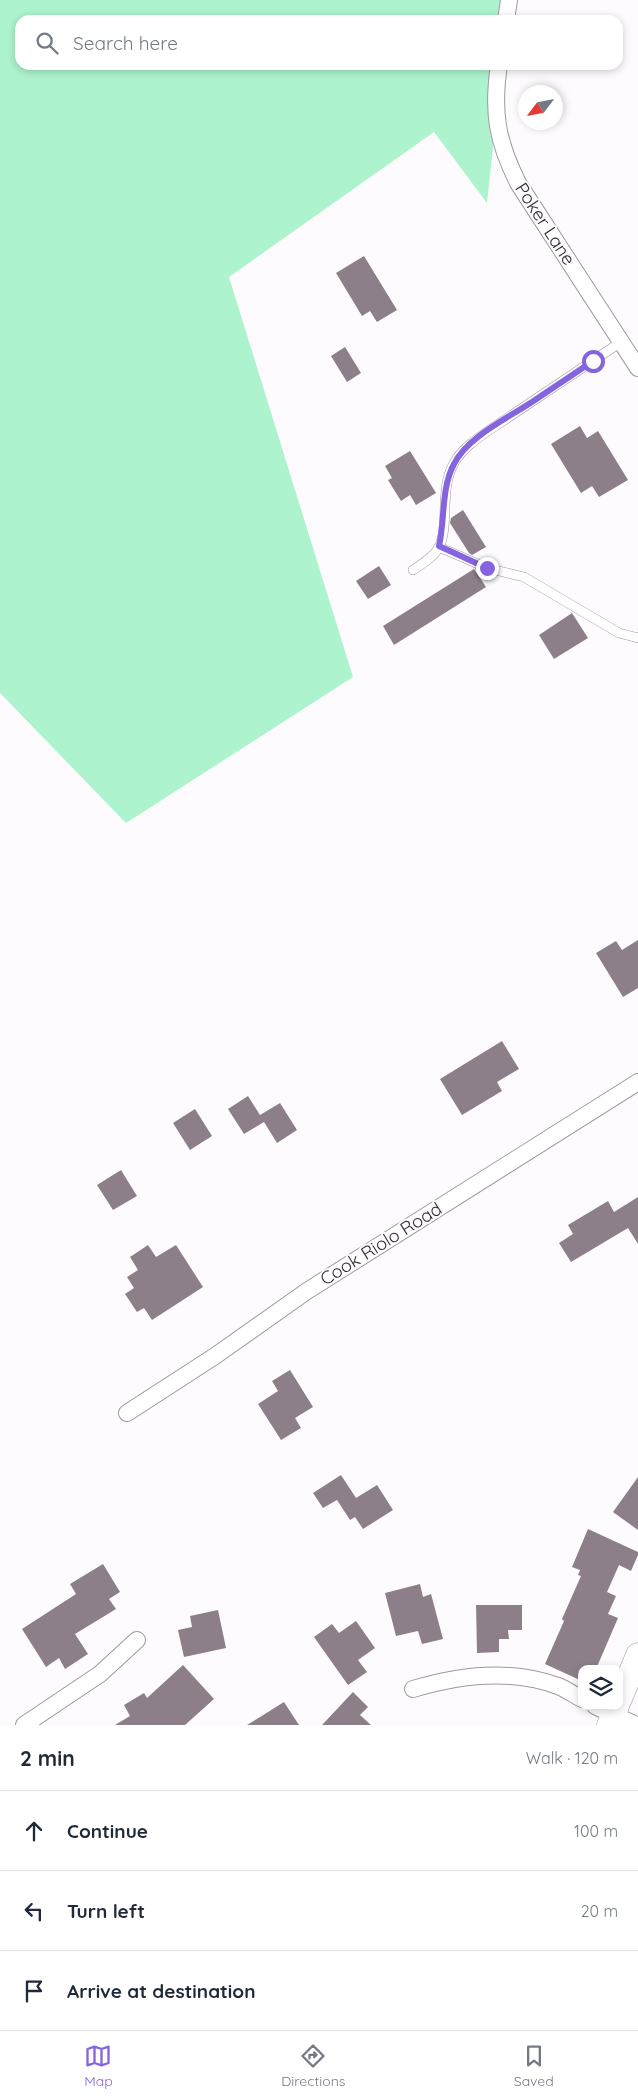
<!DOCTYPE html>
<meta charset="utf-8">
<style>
body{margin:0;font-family:Quicksand,sans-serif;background:#f6f6f7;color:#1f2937}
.controls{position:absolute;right:15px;bottom:15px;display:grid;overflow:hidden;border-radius:10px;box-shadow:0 2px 8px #0003}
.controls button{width:45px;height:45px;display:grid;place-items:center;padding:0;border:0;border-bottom:1px solid #e0e1e3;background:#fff;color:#1f2937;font:25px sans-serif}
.compass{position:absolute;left:518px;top:85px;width:45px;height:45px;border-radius:50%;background:#fff;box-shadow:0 2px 8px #0003;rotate:238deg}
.stop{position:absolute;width:15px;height:15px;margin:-11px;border:4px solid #8464df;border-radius:50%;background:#fff}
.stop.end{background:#8464df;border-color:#fff;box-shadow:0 1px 5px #0008}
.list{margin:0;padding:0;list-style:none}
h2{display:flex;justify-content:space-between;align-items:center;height:65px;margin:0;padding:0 20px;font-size:21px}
h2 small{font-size:16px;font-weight:400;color:#747a83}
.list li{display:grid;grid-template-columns:32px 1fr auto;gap:15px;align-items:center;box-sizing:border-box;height:80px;padding:0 20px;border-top:1px solid #e0e1e3}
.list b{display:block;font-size:19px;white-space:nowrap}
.list em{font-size:16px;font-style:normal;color:#747a83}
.icon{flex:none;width:28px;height:28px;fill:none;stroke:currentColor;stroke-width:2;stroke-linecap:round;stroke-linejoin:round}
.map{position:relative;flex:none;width:638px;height:1725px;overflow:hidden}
.search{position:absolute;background:#fff;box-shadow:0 2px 8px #0003;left:15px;right:15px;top:15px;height:55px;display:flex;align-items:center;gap:12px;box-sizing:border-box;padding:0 18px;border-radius:15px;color:#747a83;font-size:19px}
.sheet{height:305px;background:#fff}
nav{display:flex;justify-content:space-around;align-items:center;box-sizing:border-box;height:70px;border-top:1px solid #e0e1e3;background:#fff;font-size:14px;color:#747a83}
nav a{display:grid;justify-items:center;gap:2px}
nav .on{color:#8464df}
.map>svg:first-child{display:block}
.green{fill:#adf3cd}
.building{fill:#8c7f8a}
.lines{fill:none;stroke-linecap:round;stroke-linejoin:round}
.lane-casing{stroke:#a196a3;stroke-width:10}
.street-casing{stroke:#a196a3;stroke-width:18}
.secondary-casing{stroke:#a196a3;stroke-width:25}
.lane{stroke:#fff;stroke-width:9}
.street{stroke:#fff;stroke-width:16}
.secondary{stroke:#fff;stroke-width:24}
.route{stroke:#8464df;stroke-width:6}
.labels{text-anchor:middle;stroke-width:4;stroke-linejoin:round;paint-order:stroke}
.street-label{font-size:18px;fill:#2f2a2f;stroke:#fdfbfd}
</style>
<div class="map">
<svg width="638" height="1725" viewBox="0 0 638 1725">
<rect width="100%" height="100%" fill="#fdfbfd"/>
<path class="green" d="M0,0h509l-2,20h-487v45h482l-15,138 -53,-71 -205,145 124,400 -227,146 -126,-130z"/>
<g class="building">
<path d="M364,256l33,54 -20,12 -7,-11 -8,5 -26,-43z"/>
<path d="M345,347l16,26 -14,9 -16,-26z"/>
<path d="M580,426l7,12 11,-7 30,49 -29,17 -7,-11 -11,7 -30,-49z"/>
<path d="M410,451l26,42 -20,12 -6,-10 -9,6 -13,-21 4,-2 -7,-12z"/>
<path d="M463,510l23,37 -14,8 -3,-2 -19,-30 1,-5z"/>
<path d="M379,566l12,19 -23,14 -12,-18z"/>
<path d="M474,569l12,18 -92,58 -11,-19z"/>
<path d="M572,613l16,25 -34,21 -15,-24z"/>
<path d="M638,940v48l-15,9 -27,-44 20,-12 6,9z"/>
<path d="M502,1041l17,28 -22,13 5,9 -40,24 -22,-36z"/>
<path d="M248,1096l12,19 20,-12 17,27 -20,13 -13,-21 -20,12 -16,-25z"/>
<path d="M195,1109l17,27 -22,14 -17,-27z"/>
<path d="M121,1170l16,26 -24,14 -16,-25z"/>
<path d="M638,1197v47l-10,-16 -57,34 -12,-19 14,-9 -5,-9 40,-24 6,11z"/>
<path d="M148,1245l8,12 20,-12 27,42 -51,33 -8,-12 -7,4 -12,-18 9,-6 -7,-11 11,-7 -8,-13z"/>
<path d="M290,1370l23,37 -18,11 6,10 -20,12 -23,-36 20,-13 -6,-10z"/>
<path d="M341,1475l15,23 21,-13 16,25 -30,19 -8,-12 -5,3 -13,-20 -14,8 -10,-15z"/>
<path d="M638,1477v53l-25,-18z"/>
<path d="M588,1529l50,23v3l-7,16 -12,-6 -12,27 9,4 -8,18 10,4 -22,51h-14v12l-37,-17 19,-43 -2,-2 19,-43 -3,-1 2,-5 -8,-3z"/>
<path d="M103,1564l17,28 -11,7 7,10 -41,25 13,20 -23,15 -6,-11 -13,9 -24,-38 54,-35 -6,-10z"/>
<path d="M420,1584l3,13 8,-3 12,45 -21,5 -4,-13 -22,5 -11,-43z"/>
<path d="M476,1605h46v25h-14l1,9h-10v13l-22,1z"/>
<path d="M218,1610l8,38 -42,9 -6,-27 14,-3 -2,-11z"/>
<path d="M356,1621l19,27 -17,12 9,12 -19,13 -34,-48 18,-13 7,9z"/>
<path d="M183,1665l31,34 -29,26h-70l15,-9 -6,-11 20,-12 3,5z"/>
<path d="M353,1692l15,15 -8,8 11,10h-49z"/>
<path d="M284,1702l15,23h-52z"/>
</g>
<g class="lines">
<defs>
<g id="lane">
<path d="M439,547l48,21 37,9 95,56 19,5"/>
<path d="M413,570c9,-6 21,-13 26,-23 11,-22 0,-58 15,-84 8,-14 21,-23 34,-32l133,-89"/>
</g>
<g id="street">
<path d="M506,20l3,-20"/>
<path d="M499,65c-7,47 -2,76 19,118l120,185"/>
<path d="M127,1413l88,-57 92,-65 331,-209"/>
<path d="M413,1689c46,-14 99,-20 145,-3 8,3 16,9 24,13"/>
<path d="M595,1706l41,19"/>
<path d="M24,1725l76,-51 37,-34"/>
</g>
<g id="secondary">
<path d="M619,1701l19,-46"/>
<path d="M609,1725l8,-19"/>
</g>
</defs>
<use href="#lane" class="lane-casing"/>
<use href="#street" class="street-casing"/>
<use href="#secondary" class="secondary-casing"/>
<use href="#lane" class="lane"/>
<use href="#street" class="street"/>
<use href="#secondary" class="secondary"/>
</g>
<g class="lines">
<path class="route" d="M487,568l-48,-22c6,-26 2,-58 15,-82 14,-28 56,-47 81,-64 19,-13 39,-26 58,-39"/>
</g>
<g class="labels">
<g class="street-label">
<text transform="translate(545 224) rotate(57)" y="6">Poker Lane</text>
<text transform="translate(381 1244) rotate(-32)" y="6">Cook Riolo Road</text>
</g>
</g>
</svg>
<div class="controls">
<button><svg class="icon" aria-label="layers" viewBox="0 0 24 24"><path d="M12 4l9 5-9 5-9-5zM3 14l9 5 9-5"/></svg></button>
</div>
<svg class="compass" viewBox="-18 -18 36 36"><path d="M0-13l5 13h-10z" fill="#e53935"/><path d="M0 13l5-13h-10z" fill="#747a83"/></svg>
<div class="stop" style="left:593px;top:361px"></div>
<div class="stop end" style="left:487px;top:568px"></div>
<div class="search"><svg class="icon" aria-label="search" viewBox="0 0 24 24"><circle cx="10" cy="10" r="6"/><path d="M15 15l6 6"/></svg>Search here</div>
</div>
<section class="sheet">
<h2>2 min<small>Walk · 120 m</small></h2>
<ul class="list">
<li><svg class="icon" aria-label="ahead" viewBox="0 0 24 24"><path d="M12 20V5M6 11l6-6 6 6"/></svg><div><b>Continue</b></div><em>100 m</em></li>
<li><svg class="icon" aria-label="left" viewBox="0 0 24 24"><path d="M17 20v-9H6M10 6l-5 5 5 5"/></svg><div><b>Turn left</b></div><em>20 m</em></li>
<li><svg class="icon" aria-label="arrive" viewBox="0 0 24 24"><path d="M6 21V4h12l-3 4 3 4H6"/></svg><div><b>Arrive at destination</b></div></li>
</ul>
</section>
<nav>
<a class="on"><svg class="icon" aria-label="map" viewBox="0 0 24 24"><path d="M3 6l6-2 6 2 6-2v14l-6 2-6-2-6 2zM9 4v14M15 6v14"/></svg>Map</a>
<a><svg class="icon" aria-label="directions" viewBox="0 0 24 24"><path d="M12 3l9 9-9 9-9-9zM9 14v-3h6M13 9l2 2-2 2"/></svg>Directions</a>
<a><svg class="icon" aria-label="saved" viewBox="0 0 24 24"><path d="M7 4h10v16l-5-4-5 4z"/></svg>Saved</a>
</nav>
